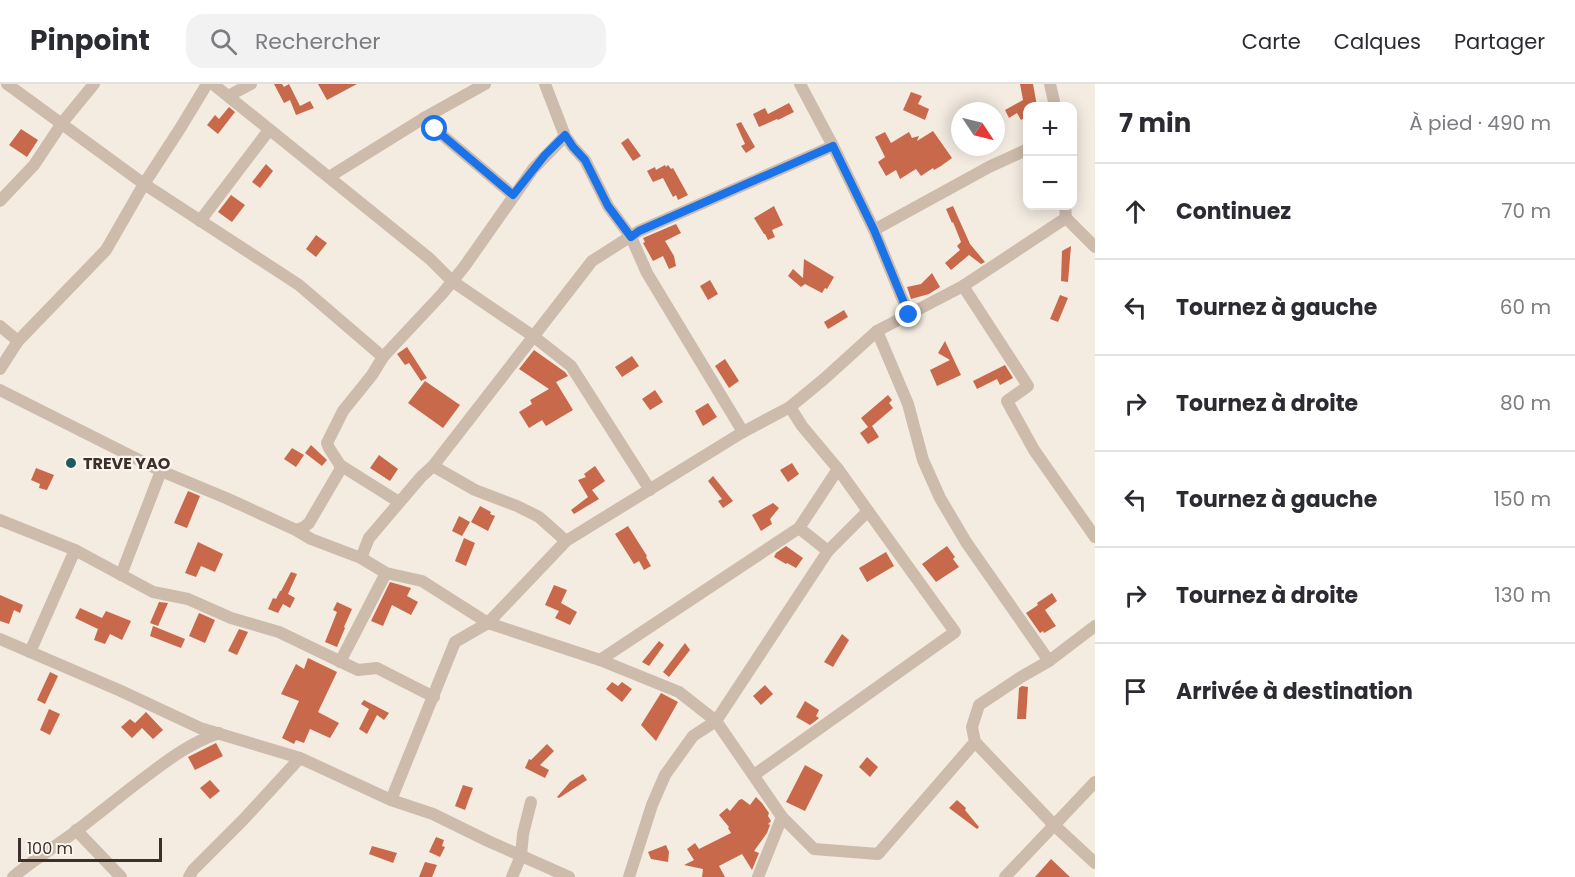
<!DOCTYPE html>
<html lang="fr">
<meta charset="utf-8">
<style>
body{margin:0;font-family:Poppins,sans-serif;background:#f2f2f3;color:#2b2b33}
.controls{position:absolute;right:18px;top:18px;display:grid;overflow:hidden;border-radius:12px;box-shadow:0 3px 15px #0003}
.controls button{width:54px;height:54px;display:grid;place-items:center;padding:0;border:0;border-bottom:2px solid #e1e1e2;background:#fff;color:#2b2b33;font:30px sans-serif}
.compass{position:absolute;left:951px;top:18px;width:54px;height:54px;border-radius:50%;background:#fff;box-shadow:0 3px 15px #0003;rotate:125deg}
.scale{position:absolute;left:18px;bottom:15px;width:144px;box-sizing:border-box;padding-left:6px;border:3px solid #3b302b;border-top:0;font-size:16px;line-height:21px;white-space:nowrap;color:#3b302b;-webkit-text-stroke:4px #fbf5ee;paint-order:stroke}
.stop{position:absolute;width:18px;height:18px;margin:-14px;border:4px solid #1a73e8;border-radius:50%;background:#fff}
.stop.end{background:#1a73e8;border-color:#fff;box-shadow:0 2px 6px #0008}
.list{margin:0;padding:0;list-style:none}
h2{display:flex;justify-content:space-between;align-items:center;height:78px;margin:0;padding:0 24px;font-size:26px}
h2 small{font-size:20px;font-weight:400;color:#7c7c81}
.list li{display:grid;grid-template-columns:39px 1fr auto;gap:18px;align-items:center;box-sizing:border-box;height:96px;padding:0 24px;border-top:2px solid #e1e1e2}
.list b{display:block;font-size:22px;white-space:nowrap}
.list em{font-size:20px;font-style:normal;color:#7c7c81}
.icon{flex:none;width:33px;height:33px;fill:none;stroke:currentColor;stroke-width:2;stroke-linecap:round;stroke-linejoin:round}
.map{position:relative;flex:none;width:1095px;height:793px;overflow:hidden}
header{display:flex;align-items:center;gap:36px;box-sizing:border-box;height:84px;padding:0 30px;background:#fff;border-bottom:2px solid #e1e1e2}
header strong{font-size:28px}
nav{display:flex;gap:33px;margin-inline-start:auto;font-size:21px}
.search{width:420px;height:54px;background:#f2f2f3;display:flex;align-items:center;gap:15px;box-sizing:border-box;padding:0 21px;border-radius:18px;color:#7c7c81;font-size:22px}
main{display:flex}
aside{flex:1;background:#fff}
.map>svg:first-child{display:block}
.building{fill:#c8694b}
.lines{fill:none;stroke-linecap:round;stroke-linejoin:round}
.minor{stroke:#cdbbac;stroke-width:12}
.route{stroke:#1a73e8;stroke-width:8}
.poi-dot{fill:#1f5a5e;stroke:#fbf5ee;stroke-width:2}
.labels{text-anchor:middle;stroke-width:4.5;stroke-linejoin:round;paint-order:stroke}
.poi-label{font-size:16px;font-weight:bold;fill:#3b302b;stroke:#fbf5ee;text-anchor:start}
</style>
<header>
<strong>Pinpoint</strong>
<div class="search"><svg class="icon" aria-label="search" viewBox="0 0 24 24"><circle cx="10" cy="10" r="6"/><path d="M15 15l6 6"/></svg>Rechercher</div>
<nav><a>Carte</a><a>Calques</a><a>Partager</a></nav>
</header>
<main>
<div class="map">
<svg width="1095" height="793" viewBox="0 0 1095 793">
<rect width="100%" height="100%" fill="#f4ebe1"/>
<g class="building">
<path d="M274,0h8l2,3 5,-3 11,22 10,-5 4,7 -18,7 -6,-15 -6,3z"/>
<path d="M318,0h39l-30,16z"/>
<path d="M1020,0h13l4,22h-9v10l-7,4 -4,-7 -8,5 -4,-8 18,-10z"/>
<path d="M911,8l11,4 -4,8 11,5 -4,11 -22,-10z"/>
<path d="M789,19l5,9 -16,8 -1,-1 -18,8 -6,-13 12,-6 3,6z"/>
<path d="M229,23l6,5 -17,22 -11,-9 8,-10 4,4z"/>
<path d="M741,38l14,25 -9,6 -5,-7 4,-2 -9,-20z"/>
<path d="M21,45l17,11 -11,17 -18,-12z"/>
<path d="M933,47l19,27 -11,8 -7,4 -1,-2 -12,8 -5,-7 -16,10 -4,-9 -10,6 -8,-14 7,-5 -10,-20 10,-5 6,11 18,-11 3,6 7,-2 -2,5z"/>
<path d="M628,54l13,18 -8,5 -12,-18z"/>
<path d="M266,80l7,7 -13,17 -8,-6z"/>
<path d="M665,81l1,2 2,-2 3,4 2,-1 15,27 -10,5 -2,-5 -3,2 -10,-19 -10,4 -6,-11 8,-4 1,3z"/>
<path d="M231,111l14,10 -13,17 -14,-10z"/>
<path d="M774,122l9,19 -11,5 3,7 -7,3 -3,-6h-1l-10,-16z"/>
<path d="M953,122l17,38 15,18 -4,2 -12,-9 -18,15 -6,-7 15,-13 -3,-4 4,-4 -8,-20 -1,1 -6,-14z"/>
<path d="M676,140l5,9 -16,8 9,15 2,10 -7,3 -6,-13 -10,5 -10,-18 2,-1 -2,-4z"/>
<path d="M316,151l11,8 -11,14 -10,-8z"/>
<path d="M1071,162l-3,36 -7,-1 1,-30z"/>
<path d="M804,175l30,18 -7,12 -2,-1 -3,5 -17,-9 -4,3 -13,-11 5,-7 10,9z"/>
<path d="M932,189l8,14 -11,7 -18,5 -4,-12 14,-3z"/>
<path d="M710,196l8,14 -10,6 -8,-14z"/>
<path d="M1060,211l8,3 -10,24 -8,-3z"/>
<path d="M844,226l4,7 -20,12 -4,-7z"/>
<path d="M945,257l16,34 -24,11 -7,-16 20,-10 -12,-7z"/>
<path d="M407,263l20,31 -6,3 -12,-18 -4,2 -8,-11z"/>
<path d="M534,266l31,22 3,4 -12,6 17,28 -27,16 -4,-6 -13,8 -10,-16 13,-8 -2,-4 19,-11 -30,-20z"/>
<path d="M632,272l7,10 -17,11 -7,-10z"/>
<path d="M725,275l14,22 -10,7 -14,-22z"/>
<path d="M1005,281l8,13 -13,7 -3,-6 -20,10 -4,-8z"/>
<path d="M425,297l35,24 -17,23 -35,-25z"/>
<path d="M655,306l8,12 -13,8 -8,-11z"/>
<path d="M888,311l4,5 -3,3 4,5 -21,18 7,11 -11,7 -8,-11 8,-6 -7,-9z"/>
<path d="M708,319l9,14 -14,9 -8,-15z"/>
<path d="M311,361l16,15 -5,6 -17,-13z"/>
<path d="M292,364l12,7 -8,12 -12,-8z"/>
<path d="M379,371l19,14 -8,12 -20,-13z"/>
<path d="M792,379l7,11 -11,8 -8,-12z"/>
<path d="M595,382l10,15 -13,9 7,9 -25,15 -3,-4 17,-13 -10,-17 8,-3 -2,-3z"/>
<path d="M36,384l18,7 -7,15 -8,-2 1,-4 -9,-4z"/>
<path d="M713,392l20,25 -10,7 -5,-7 4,-2 -14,-18z"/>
<path d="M188,407l12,5 -13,32 -13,-5z"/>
<path d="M773,419l6,5 -9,11 2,5 -11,7 -9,-16z"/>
<path d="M480,422l11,6 -1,2 5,2 -7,15 -17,-9z"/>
<path d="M459,432l11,6 -8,14 -10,-5z"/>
<path d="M628,442l19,30 -1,1 5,9 -7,4 -5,-9 -5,3 -19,-30z"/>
<path d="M464,454l11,5 -9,23 -11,-5z"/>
<path d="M198,458l25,12 -8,18 -14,-6 -5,11 -11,-4z"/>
<path d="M786,462l17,12 -7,10 -9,-5 -1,1 -12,-7 2,-4z"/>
<path d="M947,462l8,11 -2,2 6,8 -23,15 -14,-18z"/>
<path d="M886,468l8,14 -27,16 -8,-14z"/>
<path d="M291,488l6,2 -9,20 7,4 -5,10 -7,-4 -5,9 -10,-4 5,-11 3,1 4,-8h1z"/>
<path d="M390,498l21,6 -4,8 11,6 -7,13 -19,-10 -9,21 -12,-5z"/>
<path d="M554,501l13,5 -6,13 16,9 -7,13 -15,-7 4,-7 -14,-6z"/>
<path d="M1052,509l5,8 -12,9 11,16 -12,7 -1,-2 -3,2 -14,-20 12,-8 -1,-2z"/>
<path d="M0,511l23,10 -3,8 -6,-3 -5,14 -9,-3z"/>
<path d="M159,518l9,1 -10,23 -8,-3z"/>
<path d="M337,518l15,7 -8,18 1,1 -8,19 -12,-5 12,-30 -4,-2z"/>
<path d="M80,524l22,10 4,-7 25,10 -9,19 -12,-6 -5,10 -11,-4 4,-11 -23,-11z"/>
<path d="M199,529l16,7 -10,23 -16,-7z"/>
<path d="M153,542l32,13 -4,9 -31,-12z"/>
<path d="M239,545l9,3 -11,23 -9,-4z"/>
<path d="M842,550l7,6 -16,27 -9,-5z"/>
<path d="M659,557l5,4 -15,21 -7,-4z"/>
<path d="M685,559l5,7 -21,27 -6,-5z"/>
<path d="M308,574l29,14 -19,40 21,11 -9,15 -20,-9 -6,14 -8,-3 -2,4 -12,-6 17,-37 -18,-7 15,-30 8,5z"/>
<path d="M50,588l8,4 -13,28 -8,-4z"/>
<path d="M612,598l6,4 4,-4 10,7 -10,13 -16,-13z"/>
<path d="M765,601l8,9 -12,11 -8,-9z"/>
<path d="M1022,602l6,1 -2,32h-9l2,-31z"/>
<path d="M661,609l17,9 -22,39 -15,-16z"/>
<path d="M364,616l25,13 -5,7 -7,-5 -10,19 -8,-5 10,-20 -8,-5z"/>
<path d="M805,617l14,9 -3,6 3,2 -1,1 -8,6 -14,-8z"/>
<path d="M49,625l11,5 -10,21 -10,-5z"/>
<path d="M146,628l17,18 -10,9 -11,-11 -10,10 -11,-11 9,-8 5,4z"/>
<path d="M216,659l7,13 -28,14 -7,-13z"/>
<path d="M547,660l7,7 -14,14 9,5 -4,8 -20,-10 4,-9 2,1z"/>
<path d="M867,673l11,10 -8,10 -11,-10z"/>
<path d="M805,681l18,10 -18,36 -19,-9z"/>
<path d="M583,690l4,6 -28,18 -2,-1 13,-15z"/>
<path d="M210,696l10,11 -10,8 -10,-11z"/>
<path d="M463,701l10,3 -8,22 -10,-4z"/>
<path d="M756,713l6,6 7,10 -1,3 3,5 -3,3 2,1 -3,8 -13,18 5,2 -7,17 -10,-16 -23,12 6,11h-23l1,-8 -19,-4 10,-5 -7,-11 8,-6 4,6 32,-16 -3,-5 1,-1 -10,-12 8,-7 3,3 9,-11 3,-1 8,6z"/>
<path d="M957,716l9,8 -1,2 14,17 -2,2 -28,-21z"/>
<path d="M436,753l8,3 -2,6 3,1 -5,10 -11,-5z"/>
<path d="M666,761l3,7 -1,10 -17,-3 -3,-7z"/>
<path d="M372,762l25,7 -4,10 -24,-9z"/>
<path d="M1051,775l19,18h-35z"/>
<path d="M425,778l12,3 -5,12h-13z"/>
</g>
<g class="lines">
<g class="minor">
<path d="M7,0l137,100 155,101 84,72"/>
<path d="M213,0l217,175 22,22 81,55 38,30 79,124"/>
<path d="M545,0l20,52 8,11 12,13 23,46 23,31 16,36 96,159"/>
<path d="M800,0l33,62 41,84 115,-63 39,-18"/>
<path d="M1050,0l5,22"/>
<path d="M228,12l23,-12"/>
<path d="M424,34l11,11 78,66"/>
<path d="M329,93l95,-59 61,-34"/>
<path d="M0,117l34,-36 28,-42 32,-39"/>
<path d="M1065,122l1,12 29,29"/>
<path d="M200,137l69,-91"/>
<path d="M874,146l35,85"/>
<path d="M963,202l65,100 -21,15 27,49 61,87"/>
<path d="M0,242l18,15"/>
<path d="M877,247l31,73 15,56 17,38 26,44 83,119"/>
<path d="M0,285l18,-28 88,-91 38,-66 37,-57 26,-43"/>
<path d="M0,306l161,81 65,27 70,32 15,9 50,19 25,15 36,8 66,42 112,37 79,32 37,29 66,96 32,32 64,5 97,-112 -3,-15 7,-22 42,-28 28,-16 46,-35"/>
<path d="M340,381l59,37"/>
<path d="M433,382l42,24 42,16 22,11 27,24"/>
<path d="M0,436l75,30 78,42 35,7 43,19 48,14 79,38 19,-2 57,29"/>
<path d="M799,444l29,23"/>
<path d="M296,446l8,-3 5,-4 31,-53v-5l-11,-17 -2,-5 16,-32 29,-36 11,-18 59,-63 22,-27 69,-98 32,-33"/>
<path d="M361,474l8,-20 52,-61 12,-11 159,-205 47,-30 194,-85"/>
<path d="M121,491l40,-104"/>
<path d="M0,555l121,52 79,37 100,30 91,42 42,14 55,27 81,36"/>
<path d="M30,568l45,-102"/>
<path d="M600,576l199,-132 39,-59 -36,-43 -12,-19"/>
<path d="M340,578l46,-89"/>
<path d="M975,658l79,83 41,38"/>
<path d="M754,691l201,-143 -87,-121"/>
<path d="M391,716l64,-158 33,-19 78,-82 177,-109 47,-25 34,-28 53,-48 86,-45 103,-68"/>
<path d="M76,746l45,47"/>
<path d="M13,793c20,-17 42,-30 63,-46 25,-19 50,-40 76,-59 21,-16 41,-30 67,-39"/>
<path d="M189,793l4,-7 50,-50 57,-62"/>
<path d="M512,793l9,-21 2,-22 8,-32"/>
<path d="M629,793l23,-72 13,-30 28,-39 23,-15 112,-170 40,-40 -30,-42"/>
<path d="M758,793l24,-60"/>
<path d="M1005,793l90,-95"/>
</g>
</g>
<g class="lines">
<path class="route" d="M435,45l78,66 32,-40 20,-20 8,12 12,13 23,46 23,31 8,-6 194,-85 41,84 35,85"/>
</g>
<circle class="poi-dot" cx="71" cy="379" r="6"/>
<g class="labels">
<g class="poi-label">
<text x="83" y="385">TREVE YAO</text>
</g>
</g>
</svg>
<div class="controls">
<button>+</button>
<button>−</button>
</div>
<svg class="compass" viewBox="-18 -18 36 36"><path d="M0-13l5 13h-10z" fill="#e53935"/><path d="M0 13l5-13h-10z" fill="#7c7c81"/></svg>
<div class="scale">100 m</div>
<div class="stop" style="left:435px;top:45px"></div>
<div class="stop end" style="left:909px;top:231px"></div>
</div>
<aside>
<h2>7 min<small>À pied · 490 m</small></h2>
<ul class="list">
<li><svg class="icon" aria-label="ahead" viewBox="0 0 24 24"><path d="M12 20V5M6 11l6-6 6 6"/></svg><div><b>Continuez</b></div><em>70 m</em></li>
<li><svg class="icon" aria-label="left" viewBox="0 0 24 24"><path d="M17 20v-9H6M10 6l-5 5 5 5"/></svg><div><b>Tournez à gauche</b></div><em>60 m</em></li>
<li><svg class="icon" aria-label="right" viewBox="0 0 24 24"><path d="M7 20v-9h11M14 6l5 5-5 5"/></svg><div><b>Tournez à droite</b></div><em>80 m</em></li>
<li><svg class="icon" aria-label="left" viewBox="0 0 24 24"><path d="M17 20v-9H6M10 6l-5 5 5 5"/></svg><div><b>Tournez à gauche</b></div><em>150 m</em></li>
<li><svg class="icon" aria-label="right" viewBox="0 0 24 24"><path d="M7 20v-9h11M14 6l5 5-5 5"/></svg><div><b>Tournez à droite</b></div><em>130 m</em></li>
<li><svg class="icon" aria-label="arrive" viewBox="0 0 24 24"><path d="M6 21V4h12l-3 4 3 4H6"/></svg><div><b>Arrivée à destination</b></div></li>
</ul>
</aside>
</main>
